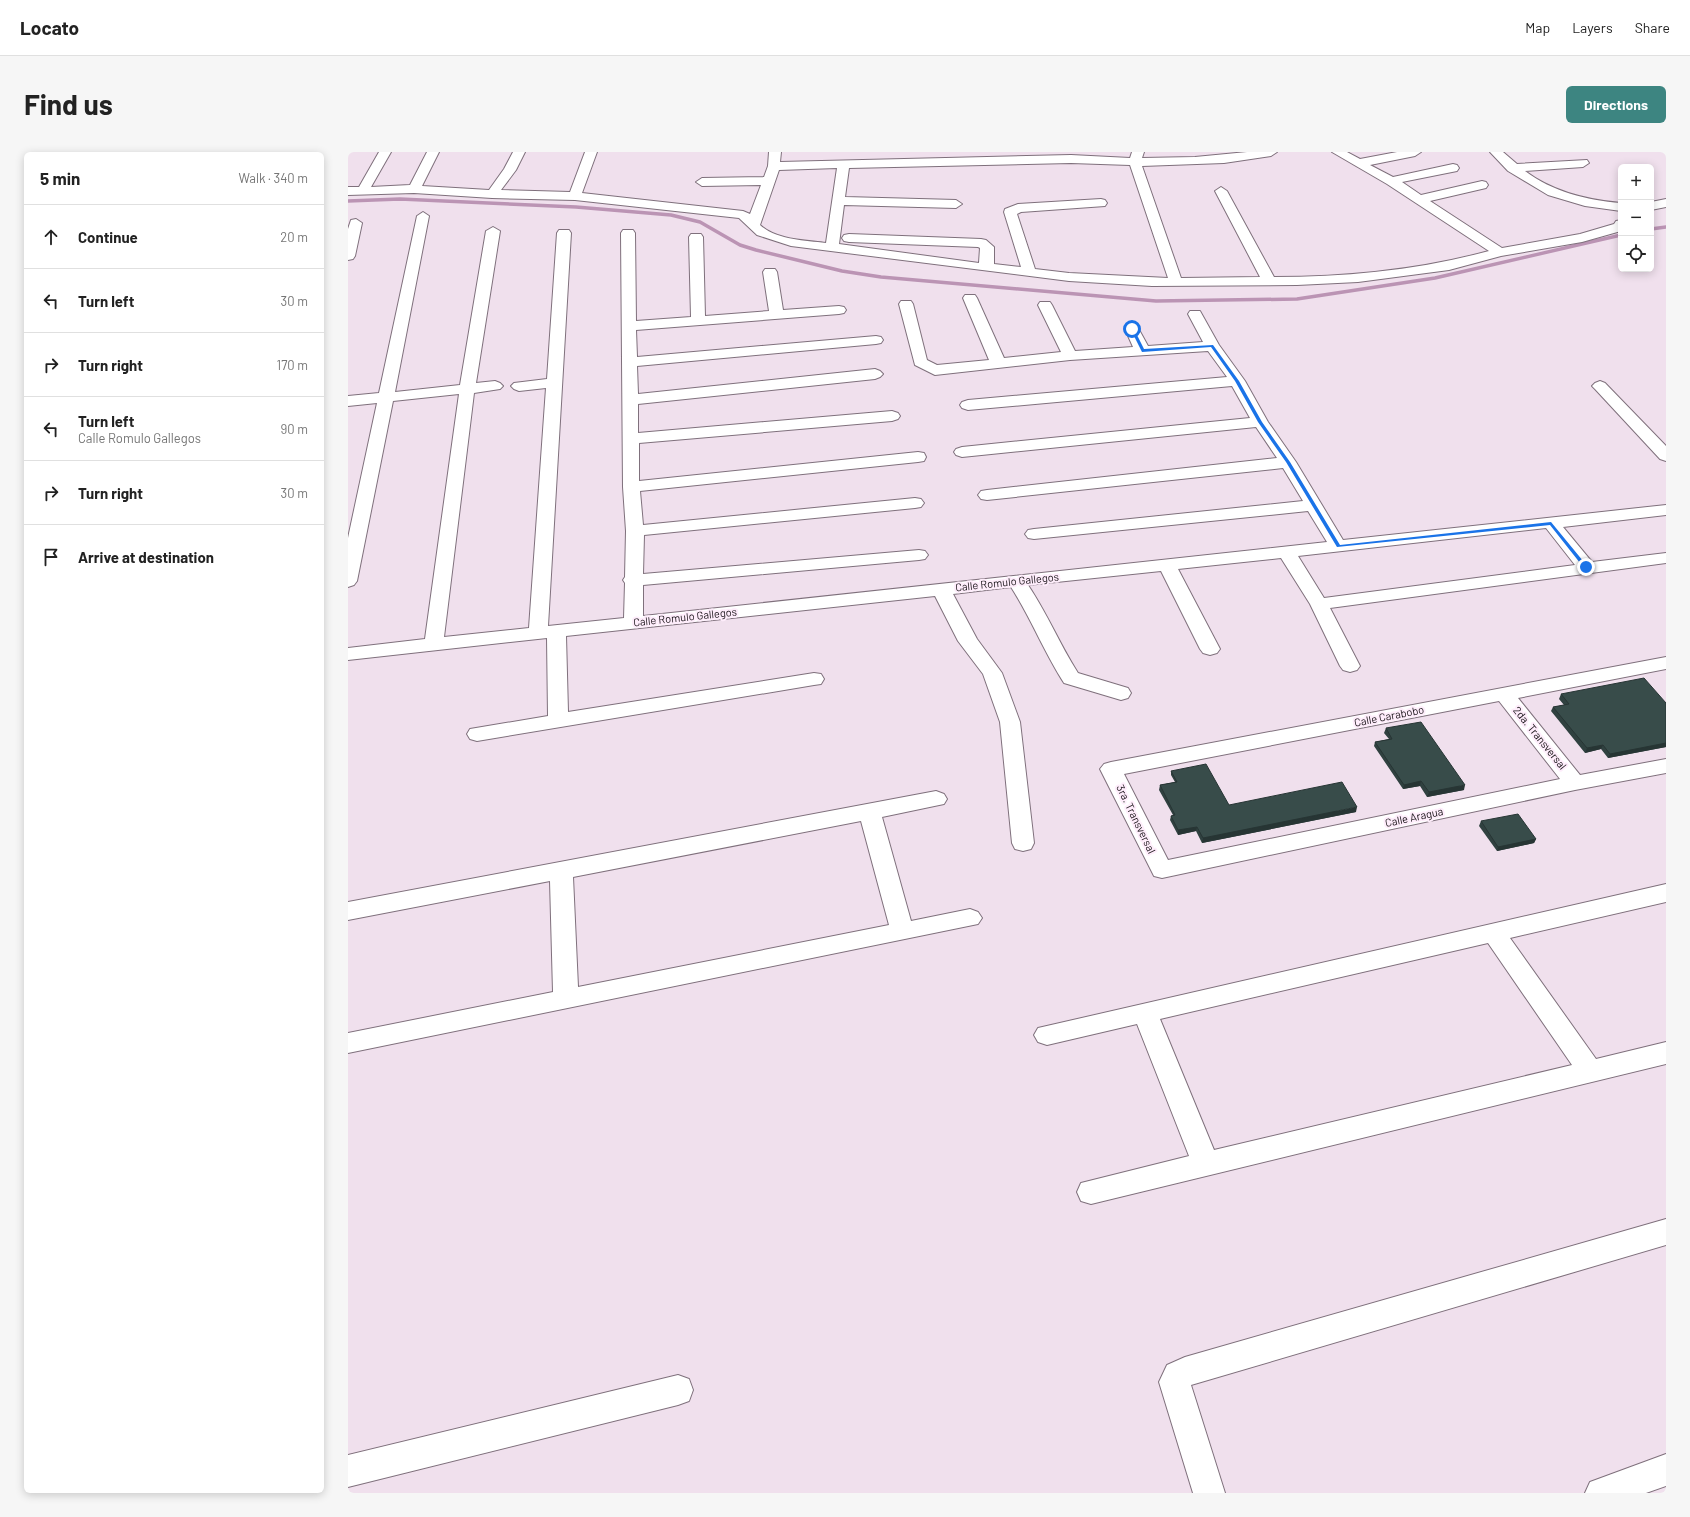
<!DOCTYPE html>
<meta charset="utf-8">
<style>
body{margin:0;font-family:Barlow,sans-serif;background:#f6f6f6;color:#222}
.controls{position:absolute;right:12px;top:12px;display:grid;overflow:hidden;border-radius:6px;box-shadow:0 2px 10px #0003}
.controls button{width:36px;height:36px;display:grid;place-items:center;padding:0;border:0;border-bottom:1px solid #e0e0e0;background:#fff;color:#222;font:20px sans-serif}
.stop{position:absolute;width:12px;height:12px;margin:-9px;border:3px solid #1a73e8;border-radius:50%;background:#fff}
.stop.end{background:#1a73e8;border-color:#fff;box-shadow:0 1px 4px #0008}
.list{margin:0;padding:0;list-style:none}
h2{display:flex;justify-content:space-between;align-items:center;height:52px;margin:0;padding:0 16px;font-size:17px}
h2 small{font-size:13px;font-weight:400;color:#767676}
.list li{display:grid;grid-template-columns:26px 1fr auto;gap:12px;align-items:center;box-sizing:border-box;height:64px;padding:0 16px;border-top:1px solid #e0e0e0}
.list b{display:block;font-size:15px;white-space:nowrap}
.list p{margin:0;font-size:13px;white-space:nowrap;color:#767676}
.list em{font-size:13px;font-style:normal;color:#767676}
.icon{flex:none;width:22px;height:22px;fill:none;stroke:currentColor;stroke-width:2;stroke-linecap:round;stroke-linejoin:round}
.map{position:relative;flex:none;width:1318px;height:1341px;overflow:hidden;border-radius:6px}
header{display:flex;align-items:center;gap:24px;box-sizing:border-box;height:56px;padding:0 20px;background:#fff;border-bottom:1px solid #e0e0e0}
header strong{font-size:19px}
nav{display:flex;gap:22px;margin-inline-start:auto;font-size:14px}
.intro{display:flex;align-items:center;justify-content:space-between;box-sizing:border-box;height:96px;padding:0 24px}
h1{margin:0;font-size:28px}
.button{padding:10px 18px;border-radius:6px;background:#3d8581;color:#fff;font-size:14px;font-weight:700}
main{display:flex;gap:24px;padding:0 24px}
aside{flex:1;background:#fff;border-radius:6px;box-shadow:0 2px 10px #0003}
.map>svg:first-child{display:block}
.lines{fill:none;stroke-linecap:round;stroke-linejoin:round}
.stream{stroke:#bb94b4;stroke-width:3.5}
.minor-casing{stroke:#7f707c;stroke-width:2}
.minor{fill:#fff;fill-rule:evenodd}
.wall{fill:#304140}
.shaded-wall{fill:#273534}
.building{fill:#384c4a;stroke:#273534}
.route{fill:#1a73e8}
.labels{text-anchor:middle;stroke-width:4;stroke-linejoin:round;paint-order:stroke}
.street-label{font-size:11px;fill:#1b151a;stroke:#feedfb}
</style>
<header>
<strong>Locato</strong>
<nav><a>Map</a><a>Layers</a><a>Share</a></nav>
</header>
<div class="intro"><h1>Find us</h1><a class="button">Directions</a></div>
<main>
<aside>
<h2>5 min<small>Walk · 340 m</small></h2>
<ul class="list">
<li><svg class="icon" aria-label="ahead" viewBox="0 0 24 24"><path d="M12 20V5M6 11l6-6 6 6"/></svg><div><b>Continue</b></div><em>20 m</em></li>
<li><svg class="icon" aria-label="left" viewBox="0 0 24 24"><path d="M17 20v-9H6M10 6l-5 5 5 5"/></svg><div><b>Turn left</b></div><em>30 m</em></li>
<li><svg class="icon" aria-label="right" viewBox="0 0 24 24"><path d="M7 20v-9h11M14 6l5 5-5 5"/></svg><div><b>Turn right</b></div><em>170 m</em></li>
<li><svg class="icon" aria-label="left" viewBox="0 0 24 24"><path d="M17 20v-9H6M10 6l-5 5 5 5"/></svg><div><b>Turn left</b><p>Calle Romulo Gallegos</p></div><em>90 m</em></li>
<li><svg class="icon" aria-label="right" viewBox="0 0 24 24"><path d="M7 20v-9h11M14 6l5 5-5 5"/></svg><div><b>Turn right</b></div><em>30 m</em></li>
<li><svg class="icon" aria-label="arrive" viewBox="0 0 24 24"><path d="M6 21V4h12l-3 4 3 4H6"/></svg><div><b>Arrive at destination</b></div></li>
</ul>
</aside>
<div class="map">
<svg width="1318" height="1341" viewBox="0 0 1318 1341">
<rect width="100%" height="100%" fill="#f0e0ed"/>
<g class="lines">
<g class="stream">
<path d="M0,49l52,-2 176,8 95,8 29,7 40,23 16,5 86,21 39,6 275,24 141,-2 138,-21 186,-43"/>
<path d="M1303,77l15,-2"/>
</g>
<defs>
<g id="minor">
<path d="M31,0h12l-20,35 39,-2 17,-33h12l-17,34 67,4 15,-21 9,-17h12l-9,18 -15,20 69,2 15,-40h12l-15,41 161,18 7,3 11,-29 -59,1 -6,-4 6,-4 62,-1 4,-11 1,-14h12l-1,10 291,-7 59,3 2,-6h12l-2,6 53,-1 52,-5h30l-6,4 -47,7 -82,3 39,112 79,-1 -45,-86 6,-4 6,4 47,86c72,0 145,-7 215,-26l-102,-67 -55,-32h15l13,7 37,-7h24l-6,4 -45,9 23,12 60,-13 4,1 2,3 -2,3 -55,11 19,13 61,-14 4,1 2,3 -2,3 -56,13 72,47 78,-14 34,-10 2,-3 5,-1v11l-39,11 -81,14 -52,14 -91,12 -61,3 -145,1 -83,-5 -278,-35 -34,-11 -18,-17 -164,-18 -83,-2 -78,-5 -66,2v-8h11zM723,11l59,2 38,113 -99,-5 -34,-4 -18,-55 4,-2 84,-6 2,-3 -2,-3 -4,-1 -83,5 -13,5 -1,3 17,55 -27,-3v-17l-8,-7 -5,-1 -132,-5 -5,1 -2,3 2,3 5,1 129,5 2,1 -1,15 -140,-19 5,-39 112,3 6,-4 -6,-4 -111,-3 4,-29zM489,16l-11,75c-22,-3 -49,-3 -66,-18l19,-55z"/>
<path d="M1142,0h13l14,12 70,-4 2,3 -6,4 -58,4c28,21 61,29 96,32v8l-36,-5 -37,-11 -40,-24z"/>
<path d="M1318,47v8l-15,3v-8z"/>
<path d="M75,60l6,4 -34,176 65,-7 26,-154 7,-4 7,4 -24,152 19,-2 5,2 3,3 -3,3 -26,4 -30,244 85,-9 17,-240 -27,3 -5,-2 -3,-3 3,-3 33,-4 10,-146 2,-3h10l2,3 -23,393 76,-8 1,-35 -2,-3 2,-3 1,-46 -3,-44 -2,-254 2,-3h10l2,3 1,88 55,-4 -2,-80 2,-3h10l2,3 2,79 64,-5 -6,-39 2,-3h10l2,3 6,38 56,-4 5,1 2,3 -2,3 -5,1 -203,16 1,27 239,-21 5,1 2,3 -2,3 -5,1 -239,22 1,28 237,-25 5,2 3,3 -3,3 -5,2 -237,25v29l254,-22 6,2 2,3 -2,3 -6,2 -253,22v38l279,-29 6,1 2,4 -2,4 -6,1 -278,29 3,34 272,-27 6,1 3,4 -3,4 -6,1 -271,27 -1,39 276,-24 6,1 3,4 -3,4 -6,1 -276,25v31l684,-74 -19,-31 -274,28 -6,-1 -3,-4 3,-4 6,-1 269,-28 -20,-33 -296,32 -6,-1 -3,-4 3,-4 6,-1 290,-32 -21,-31 -294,30 -6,-2 -2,-3 2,-3 6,-2 288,-29 -18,-32 -264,24 -6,-2 -2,-3 2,-3 6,-2 259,-23 -19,-26 -138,9 -135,15 -20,-10 -16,-61 2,-3h10l2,3 14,56 10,5 52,-5 -26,-62 2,-3h10l2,3 27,60 57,-6 -23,-47 2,-3h10l2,3 23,46 58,-4 -8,-18 2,-3h10l11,20 55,-4 -15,-28 2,-3h10l19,34 26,36 23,41 28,40 47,78 323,-35v10l-103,12 29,35 74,-9v10l-336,45 30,58 -3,4 -7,2 -7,-2 -3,-4 -30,-62 -29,-46 -103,11 42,80 -3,4 -7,2 -7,-2 -3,-4 -39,-78 -133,14c19,28 32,60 50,88l50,15 3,5 -3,5 -7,2 -57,-17c-20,-31 -33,-65 -53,-96l-58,7 24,45 25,34 18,49 14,121 -3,6 -8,2 -8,-2 -3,-6 -12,-121 -17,-48 -25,-33 -23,-45 -369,40 2,76 246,-39 7,1 3,5 -3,5 -7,1 -337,56 -7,-2 -3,-5 3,-5 78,-13 -1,-78 -199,22v-12l77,-9 34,-245 -66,7 -36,180 -3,4 -6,2v-49l29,-135 -29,3v-10l31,-3 38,-177zM1198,376l29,37 -251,33 -26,-42z"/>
<path d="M8,67l6,4 -7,33 -2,3 -5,1v-31l3,-9z"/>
<path d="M1252,229l5,2 61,63v15l-6,-2 -65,-70 -3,-3 3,-3z"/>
<path d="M1318,505v12l-148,29 62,77 86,-16v14l-91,17 -413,88 -8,-2 -54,-107 4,-5 7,-2zM1151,549l61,78 -392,81 -44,-86z"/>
<path d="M588,639l8,3 3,5 -3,5 -62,13 29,104 59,-12 8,3 4,6 -4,6 -630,129v-20l205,-41 -3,-111 -202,39v-18zM513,669l28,104 -311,62 -5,-110z"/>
<path d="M1318,732v18l-156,36 86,121 70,-17v22l-575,140 -10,-3 -4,-9 4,-9 108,-27 -52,-132 -90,21 -9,-3 -4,-7 4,-7zM1140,791l84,122 -358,85 -54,-131z"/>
<path d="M1318,1067v26l-475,140 34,108h-32l-34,-111 8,-17 18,-8z"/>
<path d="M330,1223l11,4 4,11 -4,11 -11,4 -330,82v-32z"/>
<path d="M1318,1302v32l-20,7h-61l5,-11z"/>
</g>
</defs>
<use href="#minor" class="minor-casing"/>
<use href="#minor" class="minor"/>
</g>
<g class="wall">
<path d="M1213,542l105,9v44l-58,11 -7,-9 -16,4 -34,-42 2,-4 11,-2 -5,-6z"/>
<path d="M1038,576l78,62 -37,7 -7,-11 -17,3 -29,-43 1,-4 14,-3 -5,-6z"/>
<path d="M823,619l58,34 127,7 -154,31 -6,-12 -18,4 -8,-15 1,-4 2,-1 -14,-25 1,-5 15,-3 -4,-7z"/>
<path d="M1133,669l55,18 -2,4 -37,8 -18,-25z"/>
</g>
<g class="shaded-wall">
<path d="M1318,591v4l-58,11 2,-4z"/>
<path d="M1255,593l-2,4 -16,4 2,-5z"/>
<path d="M1073,629l-1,5 -17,3 1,-4z"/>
<path d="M1117,633l-1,5 -37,7 2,-5z"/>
<path d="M1009,655l-1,5 -154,31 1,-5z"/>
<path d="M849,675l-1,4 -18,4v-5z"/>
<path d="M1188,687l-2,4 -37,8 1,-4z"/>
</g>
<g class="building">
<path d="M1296,526l22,25v40l-56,11 -7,-9 -16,3 -34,-41 16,-3 -8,-10z"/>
<path d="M1073,570l44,63 -36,7 -8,-11 -17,4 -29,-43 17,-3 -6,-11z"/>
<path d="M858,612l23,41 113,-23 15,25 -154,31 -6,-11 -19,3 -7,-14 4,-1 -15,-30 17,-3 -6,-11z"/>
<path d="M1170,662l18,25 -38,8 -17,-26z"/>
</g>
<path class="route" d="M782,176l4,1 10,20 69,-4 26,36 23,41 28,40 50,83 211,-23 37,45 -4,1 -34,-43 -213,22 -51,-85 -28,-40 -23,-41 -24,-34 -69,5z"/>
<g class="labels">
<g class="street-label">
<text transform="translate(659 430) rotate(-6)" y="4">Calle Romulo Gallegos</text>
<text transform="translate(337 465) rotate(-6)" y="4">Calle Romulo Gallegos</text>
<text transform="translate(1041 564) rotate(-11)" y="4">Calle Carabobo</text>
<text transform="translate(1192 586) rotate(51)" y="4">2da. Transversal</text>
<text transform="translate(1066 665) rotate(-12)" y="4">Calle Aragua</text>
<text transform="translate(788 667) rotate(64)" y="4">3ra. Transversal</text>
</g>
</g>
</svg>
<div class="controls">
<button>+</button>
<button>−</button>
<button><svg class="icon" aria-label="locate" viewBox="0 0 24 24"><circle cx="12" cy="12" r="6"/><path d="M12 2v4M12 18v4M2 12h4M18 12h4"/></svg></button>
</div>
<div class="stop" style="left:784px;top:177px"></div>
<div class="stop end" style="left:1238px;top:415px"></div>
</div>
</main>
